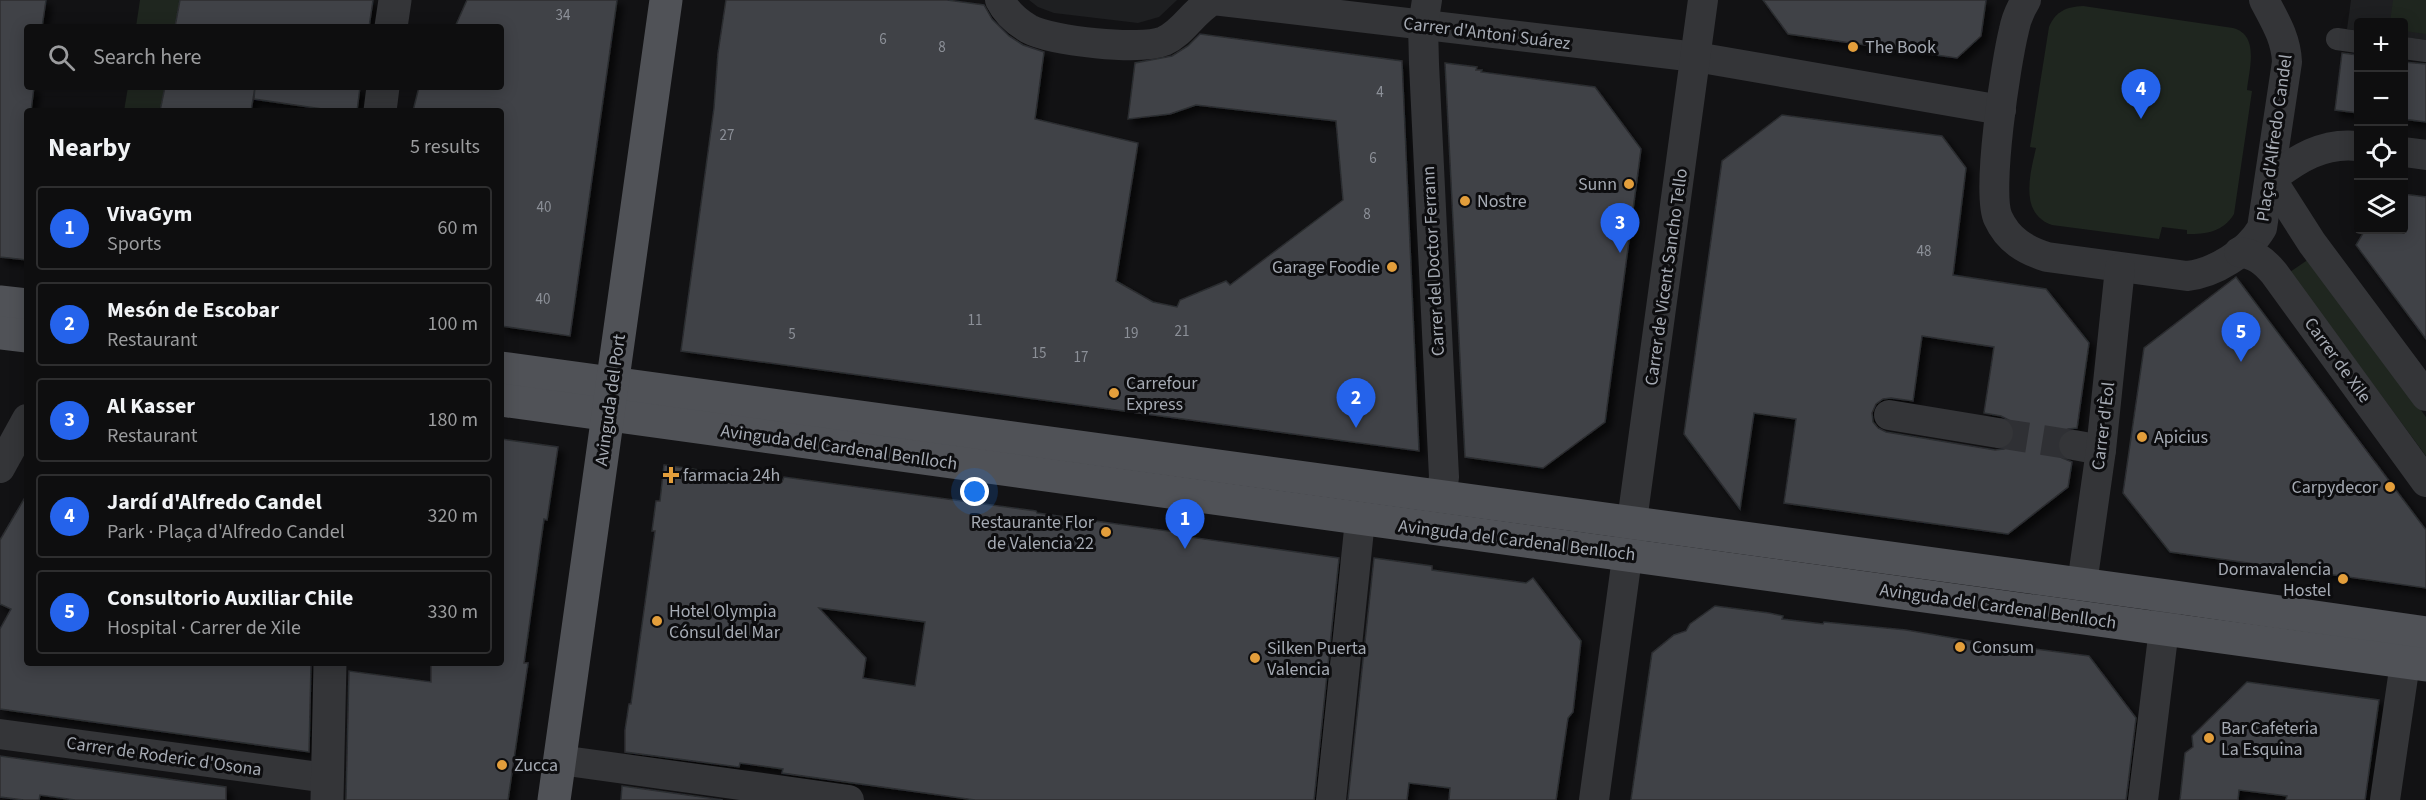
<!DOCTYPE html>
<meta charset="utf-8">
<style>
body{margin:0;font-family:"Source Sans 3",sans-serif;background:#1c1c1d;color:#f1f3f6}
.controls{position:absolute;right:18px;top:18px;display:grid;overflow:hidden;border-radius:6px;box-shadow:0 3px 15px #0003}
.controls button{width:54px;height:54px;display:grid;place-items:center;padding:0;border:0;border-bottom:2px solid #2e2e2f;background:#0e0e0f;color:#f1f3f6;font:30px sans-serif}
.you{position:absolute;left:975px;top:492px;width:21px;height:21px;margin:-15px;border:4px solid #fff;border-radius:50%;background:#1a73e8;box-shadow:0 0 0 9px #1a73e833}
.badge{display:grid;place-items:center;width:39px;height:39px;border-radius:50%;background:#2563eb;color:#fff;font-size:20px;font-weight:700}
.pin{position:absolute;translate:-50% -50px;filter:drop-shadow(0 2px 3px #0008)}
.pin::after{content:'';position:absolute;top:32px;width:21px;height:18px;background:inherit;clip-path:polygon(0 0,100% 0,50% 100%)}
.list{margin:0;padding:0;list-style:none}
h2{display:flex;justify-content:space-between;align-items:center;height:78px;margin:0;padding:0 24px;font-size:26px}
h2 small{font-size:20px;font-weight:400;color:#9b9c9e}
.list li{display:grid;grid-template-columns:39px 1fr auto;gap:18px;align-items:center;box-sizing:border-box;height:84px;margin:0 12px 12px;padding:0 12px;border:2px solid #2e2e2f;border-radius:6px}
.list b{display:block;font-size:22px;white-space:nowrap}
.list p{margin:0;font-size:20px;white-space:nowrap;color:#9b9c9e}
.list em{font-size:20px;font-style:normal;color:#9b9c9e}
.icon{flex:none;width:33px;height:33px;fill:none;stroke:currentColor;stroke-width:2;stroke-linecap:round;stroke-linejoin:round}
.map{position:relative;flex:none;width:2426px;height:800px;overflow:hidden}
.search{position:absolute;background:#0e0e0f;box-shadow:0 3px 15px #0003;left:24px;top:24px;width:480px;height:66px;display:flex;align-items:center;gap:15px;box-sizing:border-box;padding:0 21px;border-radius:6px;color:#9b9c9e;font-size:22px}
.panel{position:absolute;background:#0e0e0f;box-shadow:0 3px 15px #0003;left:24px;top:108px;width:480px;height:558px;border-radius:6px}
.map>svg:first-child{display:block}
.built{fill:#1e1f21}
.green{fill:#1f261f}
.building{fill:#414347;stroke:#2c2d30;stroke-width:1.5;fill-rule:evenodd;filter:url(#shadow)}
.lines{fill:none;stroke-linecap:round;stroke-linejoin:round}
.minor-tunnel{stroke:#2f3034;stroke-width:30;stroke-dasharray:30 15;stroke-linecap:butt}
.pedestrian{stroke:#343538;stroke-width:22}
.minor{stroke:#343538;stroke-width:30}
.tertiary{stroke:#343538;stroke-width:33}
.primary{stroke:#505257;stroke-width:33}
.poi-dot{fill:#e39e3b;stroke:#0d0d0f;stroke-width:2}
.labels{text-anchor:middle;stroke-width:6;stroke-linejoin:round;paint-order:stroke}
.number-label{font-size:15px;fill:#8c9098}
.street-label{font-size:18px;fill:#a5aab3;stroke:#0d0d0f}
.poi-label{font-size:18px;fill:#a5aab3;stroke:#0d0d0f;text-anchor:start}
</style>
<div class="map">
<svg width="2426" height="800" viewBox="0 0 2426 800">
<defs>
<filter id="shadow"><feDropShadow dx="5.5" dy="5.5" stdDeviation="3" flood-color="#0009"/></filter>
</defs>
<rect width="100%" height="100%" fill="#121214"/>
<g class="built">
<path d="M1029,0h148l-18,17 -21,6 -84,-10 -16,-6z"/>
<path d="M2351,0h75v40l-22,-3v-15h-46v9l-11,-2z"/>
</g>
<g class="green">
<path d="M140,0h40l-5,27h-39z"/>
<path d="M2393,0h33v34l-22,-3v-9h-14z"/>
<path d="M2083,6l150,22c27,7 16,42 14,62l5,1 -18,123c-11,18 -27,20 -47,20v-4l-25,-3 -3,12 -107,-14c-33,-11 -22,-51 -16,-77l-6,-1 19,-120c7,-16 17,-20 34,-21z"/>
<path d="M128,87h37l-5,24h-36z"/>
<path d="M2309,259l117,158v39l-136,-184z"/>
</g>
<g class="building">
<path d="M0,0h46l-4,27h-15v60h7l-3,24h-4v149l-27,-3z"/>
<path d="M180,0h193l-4,27h-194z"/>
<path d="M467,0h150l-47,336 -69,-10v-215h-88l6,-24h82v-60h-46z"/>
<path d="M726,0h221l37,5 8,14 17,17 14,9 21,7 -9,67 103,24 -22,138 37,21 24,5 3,-7 46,-19 4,4 113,-85 -7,-79 -140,-16 -26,9 -42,5 7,-56 37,-7 16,-10 12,-12 202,27 17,390 -738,-100 33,-243 4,-55z"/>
<path d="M1763,0h223l-5,36 -24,22 -169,-24z"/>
<path d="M2342,53l16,2v58l-23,-3z"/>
<path d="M2403,62l23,2v58l-23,-3z"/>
<path d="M1445,63l32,4 -1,3h6l-1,2 114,15 46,62 -36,273 -62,46 -78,-11z"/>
<path d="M165,87h90l-4,24h-91z"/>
<path d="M255,87h105l-3,24h-21l-82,-12z"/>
<path d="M1782,115l160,21 24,32 -13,107 93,14 43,54 -12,85 -9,1 -7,4 -4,9 1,9 4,7 10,4 -4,25 -60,47 -224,-31 12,-84 -42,-6 -14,96 -56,-75 38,-273zM1922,336l72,11 -10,66 17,3 8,4 5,6 1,9 -4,9 -7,5 -9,1 -109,-18 -8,-4 -5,-6 -1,-9 4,-9 7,-5 8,-1 22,3z"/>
<path d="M2403,194l23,3v142l-70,-94 9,-15h38z"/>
<path d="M2236,277l190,253v58l-256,-36 -47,-59 21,-145z"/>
<path d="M501,439l57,8 -11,73 -3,-1 -20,144h4l-20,137h-162l3,-129 82,11v-19h70z"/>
<path d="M664,465l118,17 2,-5 252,34 1,2 146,20 -1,3 157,22 -25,242h-339l-193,-27 1,-4 -43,-6 -1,4 -114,-15v-22l4,-26h2l24,-173h-3l4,-30h4zM819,608l106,14 -10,64 -52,-8 3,-20z"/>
<path d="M27,494v169h284l-2,89 -309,-43v-80l11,-20 -11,-5v-64z"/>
<path d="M1374,558l58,8v4l94,13 7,-5 48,63 -8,71 -5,6 -12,82h-107l1,-12 -41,-5 -2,17h-59z"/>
<path d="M1715,606l54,7 14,3 -1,3 41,5 1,-2 82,8 94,16 5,-1 84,11 47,62 -10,82h-495l21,-147 22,-18 12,-4 4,-7z"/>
<path d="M2247,682l132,18 -14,100h-79l1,-4 -48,-6 -1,10h-58l5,-47 8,-6 -1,-11z"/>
<path d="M0,756l226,31v13h-151l-35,-5 -1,5h-15l-24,-3z"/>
<path d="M622,786l101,14h-102z"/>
</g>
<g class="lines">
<path class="minor-tunnel" d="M1998,433l76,12"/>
<g class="pedestrian">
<path d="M2337,39l21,3"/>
<path d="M2404,48l22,3"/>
</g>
<g class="minor">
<path d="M1000,0c6,12 17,22 29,29 23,12 111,22 135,12 20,-9 29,-30 49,-41l483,57 305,53"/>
<path d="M1427,0l-4,25 1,39 20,413 -3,20"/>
<path d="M2026,0c-6,10 -10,19 -12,30 -8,32 -28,163 -16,188 10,22 27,32 49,39l140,19c28,-3 61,-24 75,-48l25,-166c-1,-24 -12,-41 -23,-62"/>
<path d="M2358,146c-35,-4 -61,13 -87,33l41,64 114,153"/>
<path d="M2404,152l22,3"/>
<path d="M2239,252c16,2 25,9 35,21l152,209"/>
<path d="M1889,415l109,18"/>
<path d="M2074,445l27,5"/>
<path d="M0,468l27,-49"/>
<path d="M2082,584l19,-134 19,-182"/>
<path d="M0,734l327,44"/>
<path d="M560,760l289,40"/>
<path d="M1331,800l29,-280"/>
<path d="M1594,800l109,-800"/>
<path d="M2143,800l25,-204"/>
<path d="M2385,800l20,-137"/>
</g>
<g class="tertiary">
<path d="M391,27l4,-27"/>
<path d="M380,111l3,-24"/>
<path d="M327,800l3,-137"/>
</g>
<g class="primary">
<path d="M0,302l27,3"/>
<path d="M0,333l27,3"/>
<path d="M501,368l1667,228 258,37"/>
<path d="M501,400l1925,265"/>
<path d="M554,800l112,-800"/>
</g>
</g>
<g class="poi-dot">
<circle cx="1853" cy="47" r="6"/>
<circle cx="1629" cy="184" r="6"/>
<circle cx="1465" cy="201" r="6"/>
<circle cx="1392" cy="267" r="6"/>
<circle cx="1114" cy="393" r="6"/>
<circle cx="2142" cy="437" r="6"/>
<path d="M668 466h6v6h6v6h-6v6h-6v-6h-6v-6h6z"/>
<circle cx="2390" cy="487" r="6"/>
<circle cx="1106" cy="532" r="6"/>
<circle cx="2343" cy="579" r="6"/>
<circle cx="657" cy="621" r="6"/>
<circle cx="1960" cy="647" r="6"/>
<circle cx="1255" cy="658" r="6"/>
<circle cx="2209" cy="738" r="6"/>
<circle cx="502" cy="765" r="6"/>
</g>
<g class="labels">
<g class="number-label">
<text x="563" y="20">34</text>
<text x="883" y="44">6</text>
<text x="942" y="52">8</text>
<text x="1380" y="97">4</text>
<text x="727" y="140">27</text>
<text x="1373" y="163">6</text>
<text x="544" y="212">40</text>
<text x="1367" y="219">8</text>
<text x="1924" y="256">48</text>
<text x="543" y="304">40</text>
<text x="975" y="325">11</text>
<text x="1182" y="336">21</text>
<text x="1131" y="338">19</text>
<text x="792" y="339">5</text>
<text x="1039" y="358">15</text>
<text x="1081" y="362">17</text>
</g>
<g class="street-label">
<text transform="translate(1487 33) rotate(7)" y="6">Carrer d'Antoni Suárez</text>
<text transform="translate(2274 138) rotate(-82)" y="6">Plaça d'Alfredo Candel</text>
<text transform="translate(1433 261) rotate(-93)" y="6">Carrer del Doctor Ferrann</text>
<text transform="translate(1666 277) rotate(-82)" y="6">Carrer de Vicent Sancho Tello</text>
<text transform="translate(2338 360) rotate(54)" y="6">Carrer de Xile</text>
<text transform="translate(610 400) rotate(-82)" y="6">Avinguda del Port</text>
<text transform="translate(2103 426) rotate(-83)" y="6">Carrer d'Èol</text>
<text transform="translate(839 447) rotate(8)" y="6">Avinguda del Cardenal Benlloch</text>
<text transform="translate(1517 540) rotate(7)" y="6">Avinguda del Cardenal Benlloch</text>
<text transform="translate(1998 606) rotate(8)" y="6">Avinguda del Cardenal Benlloch</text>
<text transform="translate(164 756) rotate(8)" y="6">Carrer de Roderic d'Osona</text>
</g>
<g class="poi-label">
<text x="1865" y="53">The Book</text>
<text x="1617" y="190" text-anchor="end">Sunn</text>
<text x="1477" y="207">Nostre</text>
<text x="1380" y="273" text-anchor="end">Garage Foodie</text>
<text x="1126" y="389">Carrefour<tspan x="1126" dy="21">Express</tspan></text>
<text x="2154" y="443">Apicius</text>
<text x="683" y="481">farmacia 24h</text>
<text x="2378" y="493" text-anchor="end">Carpydecor</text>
<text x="1094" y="528" text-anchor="end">Restaurante Flor<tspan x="1094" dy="21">de Valencia 22</tspan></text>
<text x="2331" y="575" text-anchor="end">Dormavalencia<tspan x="2331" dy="21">Hostel</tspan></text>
<text x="669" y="617">Hotel Olympia<tspan x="669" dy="21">Cónsul del Mar</tspan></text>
<text x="1972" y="653">Consum</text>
<text x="1267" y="654">Silken Puerta<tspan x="1267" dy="21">Valencia</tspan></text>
<text x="2221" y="734">Bar Cafeteria<tspan x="2221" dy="21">La Esquina</tspan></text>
<text x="514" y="771">Zucca</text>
</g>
</g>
</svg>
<div class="controls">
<button>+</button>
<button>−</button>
<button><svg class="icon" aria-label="locate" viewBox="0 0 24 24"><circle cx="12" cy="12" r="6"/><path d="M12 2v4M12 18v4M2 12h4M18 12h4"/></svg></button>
<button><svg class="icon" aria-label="layers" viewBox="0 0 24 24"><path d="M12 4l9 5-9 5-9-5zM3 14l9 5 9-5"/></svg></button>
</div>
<div class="you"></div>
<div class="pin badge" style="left:1185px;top:549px">1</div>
<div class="pin badge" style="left:1356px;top:428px">2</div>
<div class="pin badge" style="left:1620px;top:253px">3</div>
<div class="pin badge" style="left:2141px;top:119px">4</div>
<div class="pin badge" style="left:2241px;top:362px">5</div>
<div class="search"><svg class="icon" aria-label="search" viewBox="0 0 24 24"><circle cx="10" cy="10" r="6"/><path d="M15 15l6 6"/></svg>Search here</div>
<section class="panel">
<h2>Nearby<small>5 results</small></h2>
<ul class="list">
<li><span class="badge">1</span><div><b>VivaGym</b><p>Sports</p></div><em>60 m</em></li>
<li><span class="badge">2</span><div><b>Mesón de Escobar</b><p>Restaurant</p></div><em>100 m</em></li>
<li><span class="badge">3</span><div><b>Al Kasser</b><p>Restaurant</p></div><em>180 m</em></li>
<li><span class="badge">4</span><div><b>Jardí d'Alfredo Candel</b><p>Park · Plaça d'Alfredo Candel</p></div><em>320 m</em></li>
<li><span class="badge">5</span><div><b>Consultorio Auxiliar Chile</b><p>Hospital · Carrer de Xile</p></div><em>330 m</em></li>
</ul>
</section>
</div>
